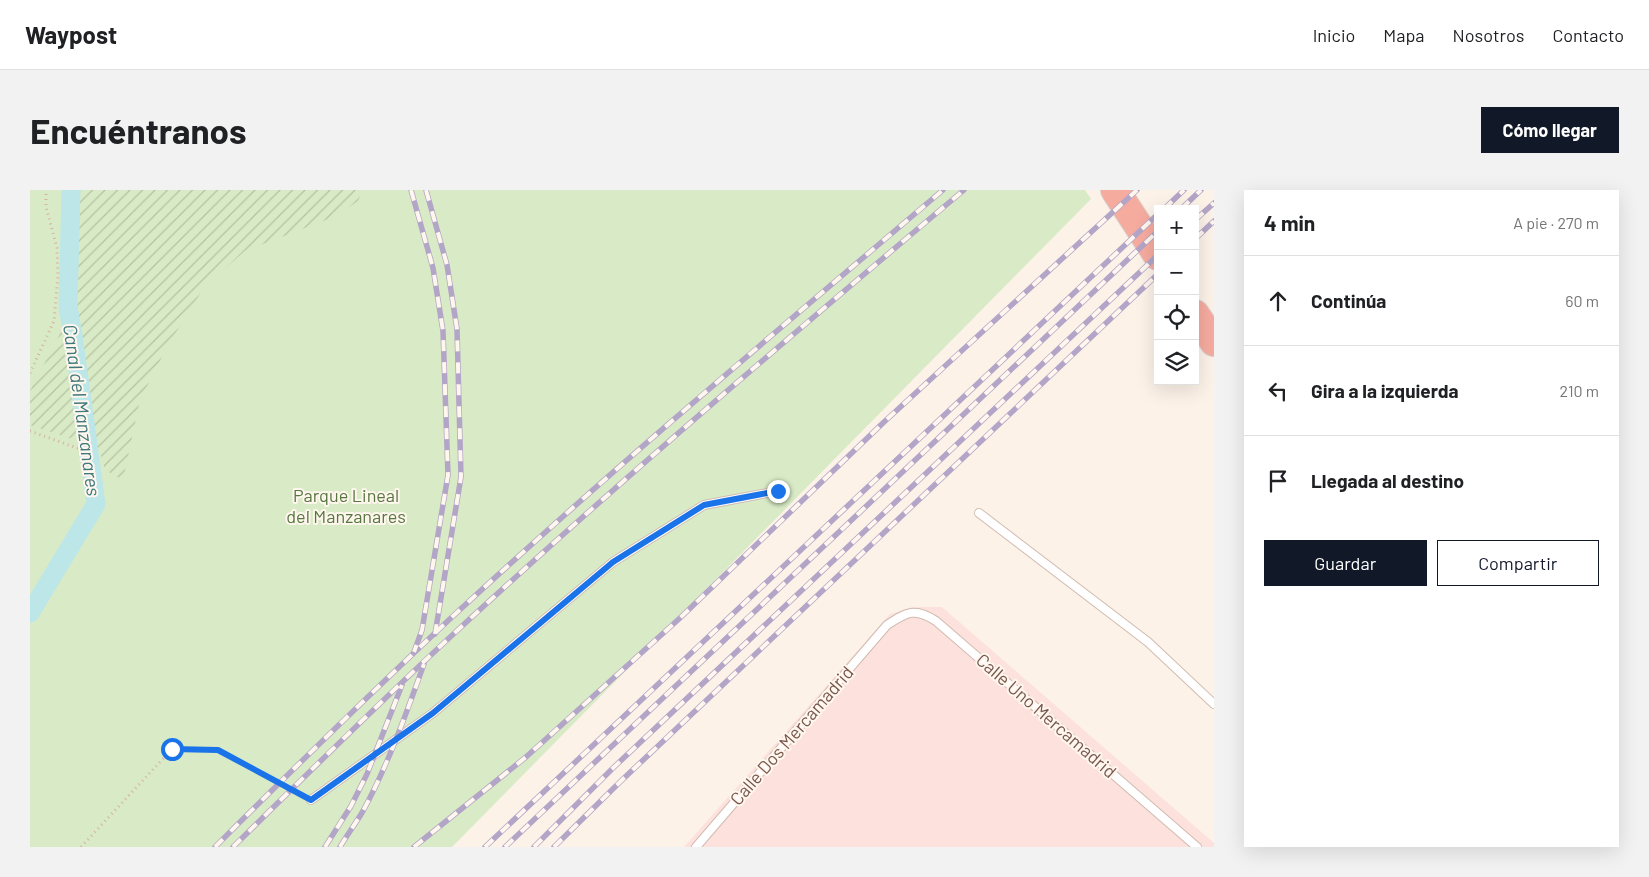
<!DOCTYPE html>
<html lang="es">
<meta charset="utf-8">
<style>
body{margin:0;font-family:Barlow,sans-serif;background:#f2f2f2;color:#202124}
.controls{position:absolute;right:15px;top:15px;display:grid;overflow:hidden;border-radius:0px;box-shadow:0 5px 20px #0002}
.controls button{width:45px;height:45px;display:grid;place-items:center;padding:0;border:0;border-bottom:1px solid #e0e0e0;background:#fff;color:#202124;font:25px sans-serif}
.stop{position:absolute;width:15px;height:15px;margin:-11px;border:4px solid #1a73e8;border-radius:50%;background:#fff}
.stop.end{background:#1a73e8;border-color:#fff;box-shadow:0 1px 5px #0008}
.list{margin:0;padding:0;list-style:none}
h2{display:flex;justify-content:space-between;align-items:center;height:65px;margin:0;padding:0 20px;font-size:21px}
h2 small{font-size:16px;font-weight:400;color:#757577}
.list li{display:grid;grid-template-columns:32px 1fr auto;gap:15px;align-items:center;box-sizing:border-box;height:90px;padding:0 20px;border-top:1px solid #e0e0e0}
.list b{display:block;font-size:19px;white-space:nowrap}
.list em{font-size:16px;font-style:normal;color:#757577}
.actions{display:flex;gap:10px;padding:15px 20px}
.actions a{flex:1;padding:11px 0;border:1px solid #111827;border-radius:0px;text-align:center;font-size:18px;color:#111827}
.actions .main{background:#111827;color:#fff}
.icon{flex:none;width:28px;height:28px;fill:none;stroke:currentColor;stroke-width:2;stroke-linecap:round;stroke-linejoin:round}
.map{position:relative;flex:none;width:1184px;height:657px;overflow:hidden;border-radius:0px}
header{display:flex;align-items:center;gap:30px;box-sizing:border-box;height:70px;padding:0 25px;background:#fff;border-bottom:1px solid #e0e0e0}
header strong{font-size:24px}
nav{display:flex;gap:28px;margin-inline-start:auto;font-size:18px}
.intro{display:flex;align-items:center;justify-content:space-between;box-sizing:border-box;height:120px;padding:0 30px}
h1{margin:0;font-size:35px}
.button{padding:12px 22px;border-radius:0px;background:#111827;color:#fff;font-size:18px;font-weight:700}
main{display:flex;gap:30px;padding:0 30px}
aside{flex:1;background:#fff;border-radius:0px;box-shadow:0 5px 20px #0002}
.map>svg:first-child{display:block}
.commercial{fill:#fde1dc}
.park{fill:#d9ebc6}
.garden{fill:url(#garden-furrows)}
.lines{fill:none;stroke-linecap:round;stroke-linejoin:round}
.canal{stroke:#bce6e7;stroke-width:19}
.service-casing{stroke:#d1bbb0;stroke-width:10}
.motorway-casing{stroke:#d9d0cd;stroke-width:30}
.path{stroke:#d7b0a2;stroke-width:3;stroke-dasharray:1 4;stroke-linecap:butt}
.service{stroke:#fff;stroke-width:8}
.motorway{stroke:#f6ab9f;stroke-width:28}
.rail-casing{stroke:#b3a5c7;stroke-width:5.5}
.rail{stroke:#fff6ee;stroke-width:4;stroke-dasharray:11;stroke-linecap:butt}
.route{stroke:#1a73e8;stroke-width:6}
.labels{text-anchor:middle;stroke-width:4;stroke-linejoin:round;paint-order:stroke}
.park-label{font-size:18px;fill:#577741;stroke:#fff6ee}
.street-label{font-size:18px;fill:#77564b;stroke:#fff6ee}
.water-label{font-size:19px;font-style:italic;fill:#3f797c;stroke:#fff6ee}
</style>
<header>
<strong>Waypost</strong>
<nav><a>Inicio</a><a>Mapa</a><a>Nosotros</a><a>Contacto</a></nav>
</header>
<div class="intro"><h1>Encuéntranos</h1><a class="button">Cómo llegar</a></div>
<main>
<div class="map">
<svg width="1184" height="657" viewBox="0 0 1184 657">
<defs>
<pattern id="garden-furrows" width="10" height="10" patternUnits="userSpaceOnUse" patternTransform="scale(1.25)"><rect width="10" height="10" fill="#d9ebc6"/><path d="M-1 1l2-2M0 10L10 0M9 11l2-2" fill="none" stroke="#b5c1a3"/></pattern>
</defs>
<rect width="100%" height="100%" fill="#fcf2e8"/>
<path class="commercial" d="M883,417h29l272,236v4h-530l206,-233z"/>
<path class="park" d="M0,0h1055l6,9 -639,648h-422z"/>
<path class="garden" d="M48,0h285l-5,11 -22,15 -91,35 -40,35 -37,59 -28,55 -17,80 -18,-10 -6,-22 -69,-23v-34l34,-65z"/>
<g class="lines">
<path class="canal" d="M0,423l66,-109 -23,-169 -5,-28 3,-117"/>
<defs>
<g id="service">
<path d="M949,323l169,129 66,62"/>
<path d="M281,610l122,-87 180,-151 91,-57 74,-14"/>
<path d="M666,657l191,-222c20,-13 28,-18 49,-4l261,226"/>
</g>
<g id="motorway">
<path d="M1085,0l43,66"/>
<path d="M1165,124l19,28"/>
</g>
</defs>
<use href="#service" class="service-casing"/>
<use href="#motorway" class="motorway-casing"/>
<g class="path">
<path d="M0,183l24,-52 4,-45 -1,-28 -11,-41v-17"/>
<path d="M0,241l50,18"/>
<path d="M51,657l91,-98 46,1 83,44"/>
</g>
<use href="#service" class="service"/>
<use href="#motorway" class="motorway"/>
<defs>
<g id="rail">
<path d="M381,0l22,78 10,63 5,144 -26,155 -8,22"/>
<path d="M396,0l21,75 10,64 4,148 -26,157"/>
<path d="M1134,19l20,-19"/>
<path d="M1151,19l20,-19"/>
<path d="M1165,30l19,-17"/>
<path d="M1165,49l19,-18"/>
<path d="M185,657c78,-78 157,-155 237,-230 159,-147 326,-287 491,-427"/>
<path d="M203,657c75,-74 150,-148 228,-220 163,-150 333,-294 503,-437"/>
<path d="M295,657l26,-41 16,-32 35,-89"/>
<path d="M310,657c7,-12 16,-24 23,-36 25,-46 43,-97 61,-147"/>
<path d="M384,657l112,-90 154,-139 204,-196 253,-232"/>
<path d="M455,657l673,-633"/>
<path d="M475,657l653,-616"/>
<path d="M504,657l79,-79 545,-513"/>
<path d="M524,657l68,-67 536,-506"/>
</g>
</defs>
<use href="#rail" class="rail-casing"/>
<use href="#rail" class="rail"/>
</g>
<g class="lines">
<path class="route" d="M142,559l46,1 93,50 122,-87 180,-151 91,-57 74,-14"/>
</g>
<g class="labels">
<g class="park-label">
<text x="316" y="312">Parque Lineal<tspan x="316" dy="21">del Manzanares</tspan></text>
</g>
<g class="street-label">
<text transform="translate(1016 526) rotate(41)" y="6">Calle Uno Mercamadrid</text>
<text transform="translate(762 546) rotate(-49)" y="6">Calle Dos Mercamadrid</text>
</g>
<g class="water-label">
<text transform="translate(52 220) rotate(82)" y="7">Canal del Manzanares</text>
</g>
</g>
</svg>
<div class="controls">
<button>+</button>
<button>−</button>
<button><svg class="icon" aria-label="locate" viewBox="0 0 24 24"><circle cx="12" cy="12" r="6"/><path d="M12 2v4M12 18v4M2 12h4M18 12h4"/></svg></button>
<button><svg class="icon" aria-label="layers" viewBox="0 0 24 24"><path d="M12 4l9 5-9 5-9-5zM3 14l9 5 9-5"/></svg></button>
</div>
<div class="stop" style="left:142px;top:559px"></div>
<div class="stop end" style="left:748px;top:301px"></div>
</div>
<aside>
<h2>4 min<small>A pie · 270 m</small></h2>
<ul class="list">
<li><svg class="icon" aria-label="ahead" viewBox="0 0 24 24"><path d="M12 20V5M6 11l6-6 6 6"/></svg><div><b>Continúa</b></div><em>60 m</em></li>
<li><svg class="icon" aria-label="left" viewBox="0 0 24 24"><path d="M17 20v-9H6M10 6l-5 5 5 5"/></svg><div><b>Gira a la izquierda</b></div><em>210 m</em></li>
<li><svg class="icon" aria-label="arrive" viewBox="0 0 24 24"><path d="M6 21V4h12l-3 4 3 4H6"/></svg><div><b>Llegada al destino</b></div></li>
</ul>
<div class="actions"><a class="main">Guardar</a><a>Compartir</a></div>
</aside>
</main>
